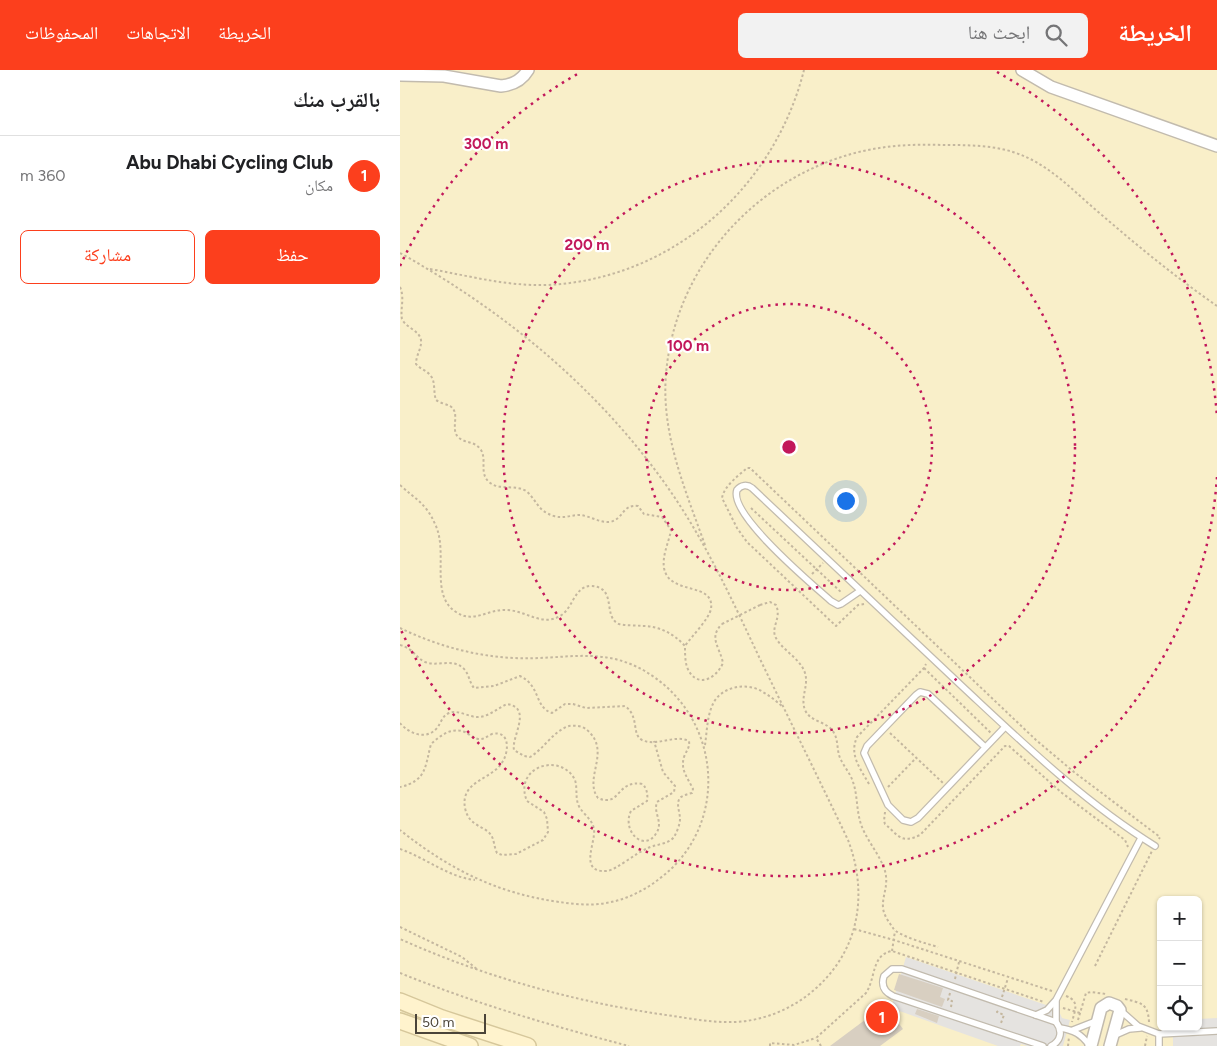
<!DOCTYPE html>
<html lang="ar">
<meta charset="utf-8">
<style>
body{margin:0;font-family:Figtree,"Noto Naskh Arabic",sans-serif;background:#f2f2f2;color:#202124;direction:rtl}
.controls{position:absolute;right:15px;bottom:15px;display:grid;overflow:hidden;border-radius:8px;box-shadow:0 1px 4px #0004}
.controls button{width:45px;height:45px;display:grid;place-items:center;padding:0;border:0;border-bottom:1px solid #e0e0e0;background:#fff;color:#202124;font:25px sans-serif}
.scale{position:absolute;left:15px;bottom:12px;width:71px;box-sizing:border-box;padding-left:5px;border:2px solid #4b4439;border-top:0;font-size:14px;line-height:18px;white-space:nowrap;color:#4b4439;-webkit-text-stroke:4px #fff;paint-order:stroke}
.you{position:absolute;left:445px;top:430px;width:18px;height:18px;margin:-12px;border:4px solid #fff;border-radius:50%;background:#1a73e8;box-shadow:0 0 0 8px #1a73e833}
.badge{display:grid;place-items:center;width:32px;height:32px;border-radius:50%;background:#fc3f1d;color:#fff;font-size:16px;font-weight:700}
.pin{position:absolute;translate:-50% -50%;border:2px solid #fff;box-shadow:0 1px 5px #0006}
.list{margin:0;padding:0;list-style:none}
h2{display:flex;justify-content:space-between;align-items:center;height:65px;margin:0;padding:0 20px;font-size:21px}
h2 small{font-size:16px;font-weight:400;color:#757577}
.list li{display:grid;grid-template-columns:32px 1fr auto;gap:15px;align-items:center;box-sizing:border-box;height:80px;padding:0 20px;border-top:1px solid #e0e0e0}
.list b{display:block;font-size:19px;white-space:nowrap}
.list p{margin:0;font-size:16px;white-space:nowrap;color:#757577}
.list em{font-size:16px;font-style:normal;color:#757577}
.actions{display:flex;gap:10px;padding:15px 20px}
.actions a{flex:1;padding:11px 0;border:1px solid #fc3f1d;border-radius:8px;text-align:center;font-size:18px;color:#fc3f1d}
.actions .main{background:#fc3f1d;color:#fff}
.icon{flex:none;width:28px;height:28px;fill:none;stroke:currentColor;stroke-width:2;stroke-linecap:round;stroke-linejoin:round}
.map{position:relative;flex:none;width:817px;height:976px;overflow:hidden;direction:ltr}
header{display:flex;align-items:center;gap:30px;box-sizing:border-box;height:70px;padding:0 25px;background:#fc3f1d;color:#fff}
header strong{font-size:24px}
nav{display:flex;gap:28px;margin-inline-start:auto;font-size:18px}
.search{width:350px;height:45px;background:#f2f2f2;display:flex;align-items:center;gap:12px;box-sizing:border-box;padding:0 18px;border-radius:8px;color:#757577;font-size:19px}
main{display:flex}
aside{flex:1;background:#fff}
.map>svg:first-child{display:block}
.sand{fill:#f9efc9;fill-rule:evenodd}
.parking{fill:#e5e3e0}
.building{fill:#d8cfc1}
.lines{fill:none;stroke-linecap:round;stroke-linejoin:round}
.lane-casing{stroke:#c2bbae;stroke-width:8}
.street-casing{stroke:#c2bbae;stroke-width:14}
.secondary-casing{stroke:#d6c79b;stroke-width:18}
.path{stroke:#c4b79f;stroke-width:2;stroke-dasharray:2.5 2.5;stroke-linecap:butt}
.lane{stroke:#fff;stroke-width:5.5}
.street{stroke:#fff;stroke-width:11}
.secondary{stroke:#fff3cd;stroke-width:15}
.path-bridge{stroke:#c4b79f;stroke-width:2;stroke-dasharray:2.5 2.5;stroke-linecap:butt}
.ring{fill:none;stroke:#c2185b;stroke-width:2.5;stroke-dasharray:2.5 5}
.centre{fill:#c2185b;stroke:#fff;stroke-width:2.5}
.ring-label{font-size:15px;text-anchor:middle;font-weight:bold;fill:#c2185b;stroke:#fff;stroke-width:4.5;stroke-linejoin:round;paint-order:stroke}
</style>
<header>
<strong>الخريطة</strong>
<div class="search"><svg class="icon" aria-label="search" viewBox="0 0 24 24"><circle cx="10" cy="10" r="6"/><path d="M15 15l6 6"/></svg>ابحث هنا</div>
<nav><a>الخريطة</a><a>الاتجاهات</a><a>المحفوظات</a></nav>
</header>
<main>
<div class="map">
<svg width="817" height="976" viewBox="0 0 817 976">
<rect width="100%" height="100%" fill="#f6f3ec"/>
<path class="sand" d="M0,0h817v976h-817zM761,830h37v127h-37z"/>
<g class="parking">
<path d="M506,887l152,52 4,9 8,2 -7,26h-36l-6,-2 -1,2h-22l-107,-38z"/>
<path d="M817,948v28h-44v-19h25v-8z"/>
</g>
<g class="building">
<path d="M499,904l44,14 -3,9 5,2 -3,8 -48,-17z"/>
<path d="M485,935l18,24 -23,17h-50z"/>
<path d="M517,939l22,7 -2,7 -22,-9z"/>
</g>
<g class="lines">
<defs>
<g id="lane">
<path d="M460,521l-19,13 -3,1 -7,-4c-19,-17 -103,-87 -94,-111 4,-5 10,-6 15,-2 71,67 142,134 213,201 60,56 119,113 190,157"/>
<path d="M585,677l-57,-53 -8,-2 -4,3 -49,51 -3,7 24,52 15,15 8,2 7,-4 87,-91"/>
<path d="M656,932v20"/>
<path d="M720,940l18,16 21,8 58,-3"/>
<path d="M636,945l11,-5 9,-10 85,-162"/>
<path d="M660,958c14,2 21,6 30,18"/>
<path d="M673,960l23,-9"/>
<path d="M759,964v12"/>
<path d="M713,966l16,-7 11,-1"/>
<path d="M643,976l-150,-50c-9,-4 -12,-11 -9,-20l8,-7h10l154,53c7,9 5,19 -5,24"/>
</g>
<g id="street">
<path d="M622,0l29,17 166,59"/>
<path d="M0,5l44,1 57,10c12,-1 21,-6 27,-16"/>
<path d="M691,976l10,-38 8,-5 8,3 3,4 -10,36"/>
</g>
<g id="secondary">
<path d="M0,931l42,17 86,28"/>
<path d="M0,951l70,25"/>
</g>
</defs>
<use href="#lane" class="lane-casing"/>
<use href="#street" class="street-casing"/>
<use href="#secondary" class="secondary-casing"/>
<g class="path">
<path d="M0,183c109,61 205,141 275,245 34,51 59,106 85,161 29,60 59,120 88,181 15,39 15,83 -8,120 -20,31 -51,53 -88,60 -26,5 -53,0 -79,-4 -94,-13 -186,-38 -273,-77"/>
<path d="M30,199c40,7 75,17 116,16 125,-5 228,-96 258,-215"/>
<path d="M0,217c5,11 0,22 2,32 4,9 17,11 19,21 1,8 -5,15 -5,24 4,5 10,6 14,11 6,6 3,17 6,25 4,3 10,4 14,6 11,7 0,22 8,31 7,7 16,3 23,13 6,10 -2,23 8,32 10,9 26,2 37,9 11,9 11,20 28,25 9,3 17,-1 26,-1 10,1 20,8 30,7 14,-3 12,-18 28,-16l6,8 18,3 9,13c-2,12 -9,25 -7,38 5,28 51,13 47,41 -2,10 -20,28 -26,37"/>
<path d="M0,415c15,14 26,18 35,39 14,28 -6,71 21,88 17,12 32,-3 50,-2 19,0 36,17 54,6 13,-7 14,-30 31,-30 27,1 11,31 28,38 7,2 16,1 23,2 17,0 31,7 43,20 0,7 0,15 2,21 8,21 28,14 36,-4 -3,-16 -15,-25 -1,-39"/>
<path d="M351,438l91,85"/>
<path d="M305,475c-20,-56 -44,-111 -39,-171 9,-109 92,-199 197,-223 27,-6 54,-7 81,-6 24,0 49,0 72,8 35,12 59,40 87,63 37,32 74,62 114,90"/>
<path d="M412,504l11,-11"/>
<path d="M464,534l-6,1 -22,21 -89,-84 -10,-14 -15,-30c2,-12 16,-22 25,-30h3l286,272 38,32 86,65 -1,2"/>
<path d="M360,535l10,-3 6,3c6,14 -6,22 0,33 7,13 24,20 29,35 4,13 -5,24 0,37 6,13 23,11 29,23 4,7 3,15 5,22 3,10 11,17 14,27 5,14 3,30 9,45 6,15 18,28 23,44 4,15 -3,24 -2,37 1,8 6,14 10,20 5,8 35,16 45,19"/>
<path d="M0,558c35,17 74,28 113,30 52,3 93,-15 141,19 69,48 74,151 5,202 -15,12 -34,21 -53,24 -16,3 -32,1 -47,-1 -63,-9 -110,-33 -159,-72"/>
<path d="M0,575c14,4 15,12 25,17 12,5 27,-4 38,6 6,5 6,14 11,20l20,-2 26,-10c21,10 14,31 32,37l13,-9h8l13,4 39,-2c15,11 6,28 17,34 15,7 32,-6 47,1 1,7 -3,10 -5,16 -4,13 4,21 9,32l-1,4c-4,1 -8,2 -11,4 -6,5 -1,15 -1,22 0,5 -3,13 -6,18 -6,8 -20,7 -28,12 -10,4 -30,21 -39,22 -29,2 -11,-28 -13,-42 -2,-11 -13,-16 -16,-25 -3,-9 0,-19 -4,-26 -16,-26 -61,-10 -47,23l17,11 3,7 1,13 -5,8 -27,14 -14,1 -5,-2c-3,-6 -3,-14 -6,-18 -7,-10 -22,-8 -26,-27 -5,-28 28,-28 38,-47 6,-10 7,-31 -11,-27 -5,2 -8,6 -14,5 -5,-1 -9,-5 -13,-7 -14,-5 -24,3 -34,12 -6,22 -4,37 -31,43"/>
<path d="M524,598l67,65"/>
<path d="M0,653c8,10 26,18 37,5 4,-5 5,-12 12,-15 9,-4 21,5 30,4 11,-1 19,-9 28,-13 26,4 4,33 7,46l10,6 6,1c14,-8 23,-26 39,-31 6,-1 14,0 18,4 25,21 -4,48 11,68 23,10 18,-19 45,-14 4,6 5,10 4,17l-16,10c-10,20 14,43 26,21 6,-11 -4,-19 0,-30l17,-10 1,-6 -12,-14 -9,-31"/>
<path d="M490,663l53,50"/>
<path d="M305,675c2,-13 2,-31 9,-43 9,-16 34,-20 49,-10 7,4 13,9 19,14"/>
<path d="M469,714c-9,-16 -20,-29 -12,-47l67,-69 2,-4"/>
<path d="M488,717l28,-29"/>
<path d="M485,742l-1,9 1,3c14,12 16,20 35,11l85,-89h4l53,47 63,47 3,7"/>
<path d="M0,779c26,9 48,28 75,31"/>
<path d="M0,857l62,30 16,13"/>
<path d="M454,859l40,11 158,51"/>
<path d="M492,881l3,-20"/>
<path d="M695,896l57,-115"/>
<path d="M0,903c74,30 152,53 229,73"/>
<path d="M555,909l4,-17"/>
<path d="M550,923l-2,7 4,1 -1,6"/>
<path d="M666,926c14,5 9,14 6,26"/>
<path d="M602,927l6,-19"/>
<path d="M725,929c16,4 23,4 24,23"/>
<path d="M663,938l17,5"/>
<path d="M598,941l-1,1 7,3 -3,8"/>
<path d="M678,950l8,-27 5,-1 15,2"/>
<path d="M370,976v-3l24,2 22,-7"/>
<path d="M421,976l-5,-8 50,-45c10,-15 5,-38 26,-42l152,51"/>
<path d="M668,976l1,-9"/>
<path d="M745,976l2,-10"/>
</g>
<use href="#lane" class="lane"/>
<use href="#street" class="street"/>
<use href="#secondary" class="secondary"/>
<path class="path-bridge" d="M322,554l38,-19"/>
</g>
<g class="ring">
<circle cx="389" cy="377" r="143"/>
<circle cx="389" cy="377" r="286"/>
<path d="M817 407A429 429 0 0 1 0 558M0 196A429 429 0 0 1 181 2M597 2A429 429 0 0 1 817 347"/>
</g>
<circle cx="389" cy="377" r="8" class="centre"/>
<g class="ring-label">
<text x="86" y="79">300 m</text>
<text x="187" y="180">200 m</text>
<text x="288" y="281">100 m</text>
</g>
</svg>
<div class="controls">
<button>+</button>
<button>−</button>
<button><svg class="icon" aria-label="locate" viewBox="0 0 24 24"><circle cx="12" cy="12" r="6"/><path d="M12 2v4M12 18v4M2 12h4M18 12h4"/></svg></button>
</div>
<div class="scale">50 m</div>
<div class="you"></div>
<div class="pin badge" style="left:482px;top:947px">1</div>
</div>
<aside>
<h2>بالقرب منك<small></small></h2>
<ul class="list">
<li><span class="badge">1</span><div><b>Abu Dhabi Cycling Club</b><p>مكان</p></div><em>360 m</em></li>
</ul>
<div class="actions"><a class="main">حفظ</a><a>مشاركة</a></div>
</aside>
</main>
